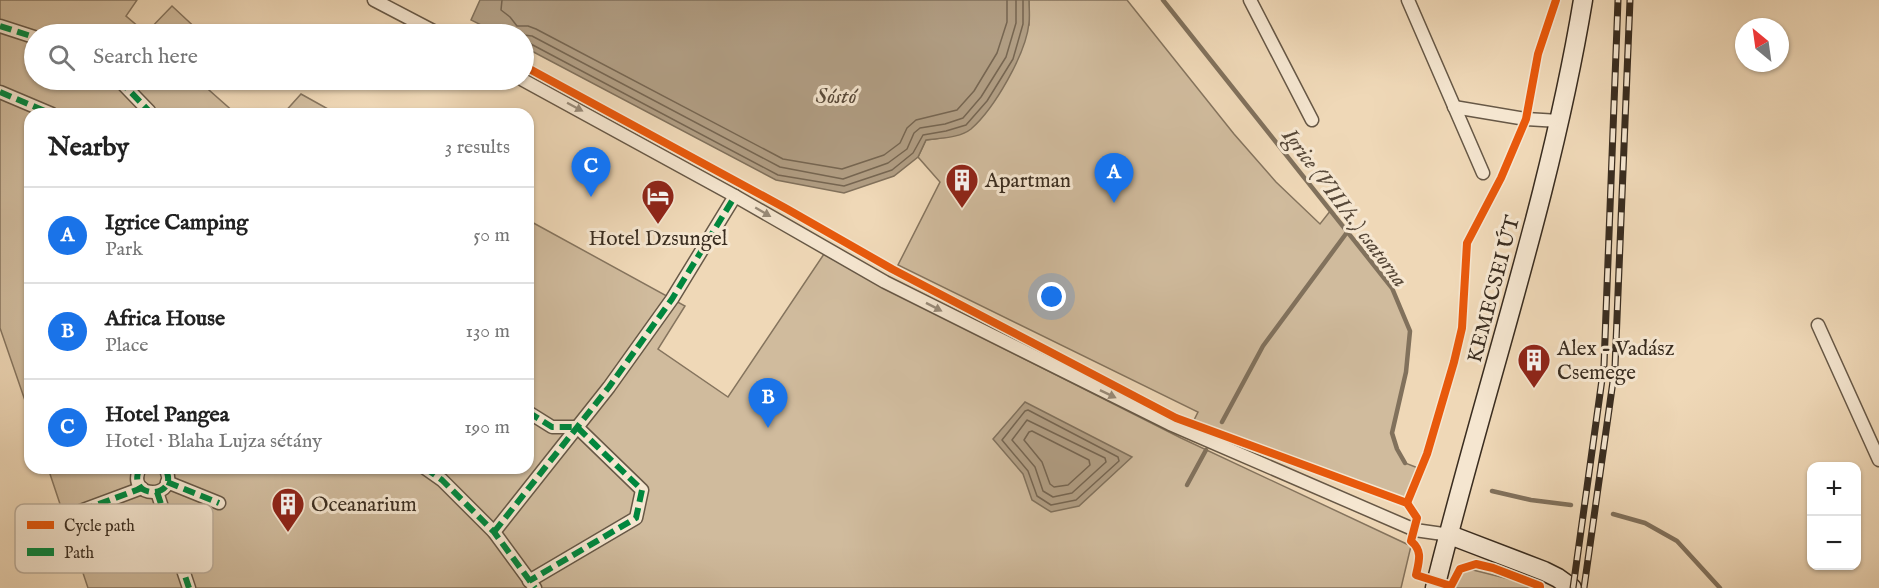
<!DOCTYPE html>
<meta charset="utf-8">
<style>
body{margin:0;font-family:"IM FELL English",serif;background:#f2f2f2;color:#222}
.controls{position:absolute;right:18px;bottom:18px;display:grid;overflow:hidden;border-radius:12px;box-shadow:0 2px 4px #0004}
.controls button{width:54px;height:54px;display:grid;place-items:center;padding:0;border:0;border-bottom:2px solid #e0e0e0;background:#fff;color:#222;font:30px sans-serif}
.compass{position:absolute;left:1735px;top:18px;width:54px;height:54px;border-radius:50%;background:#fff;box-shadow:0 2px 4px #0004;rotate:331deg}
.you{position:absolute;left:1052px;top:297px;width:21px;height:21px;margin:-15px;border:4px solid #fff;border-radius:50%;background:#1a73e8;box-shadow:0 0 0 9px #1a73e833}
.badge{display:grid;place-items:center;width:39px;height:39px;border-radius:50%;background:#1a73e8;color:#fff;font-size:20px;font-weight:700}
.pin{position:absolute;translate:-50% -50px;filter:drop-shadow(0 2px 3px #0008)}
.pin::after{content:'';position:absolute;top:32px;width:21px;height:18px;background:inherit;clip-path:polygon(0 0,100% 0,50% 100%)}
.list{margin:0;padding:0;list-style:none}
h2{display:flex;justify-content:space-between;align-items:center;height:78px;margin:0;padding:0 24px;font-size:26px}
h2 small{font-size:20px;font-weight:400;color:#767676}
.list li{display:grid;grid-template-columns:39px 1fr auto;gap:18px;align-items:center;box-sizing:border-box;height:96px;padding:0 24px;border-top:2px solid #e0e0e0}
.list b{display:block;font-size:22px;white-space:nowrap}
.list p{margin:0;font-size:20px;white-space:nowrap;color:#767676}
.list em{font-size:20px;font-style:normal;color:#767676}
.icon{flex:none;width:33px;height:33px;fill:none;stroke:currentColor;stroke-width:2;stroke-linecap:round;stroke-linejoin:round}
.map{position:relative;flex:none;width:1879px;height:588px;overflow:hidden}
.search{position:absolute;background:#fff;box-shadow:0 2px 4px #0004;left:24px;top:24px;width:510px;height:66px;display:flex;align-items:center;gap:15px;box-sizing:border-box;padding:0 21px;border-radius:33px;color:#767676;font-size:22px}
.panel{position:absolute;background:#fff;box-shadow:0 2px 4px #0004;left:24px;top:108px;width:510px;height:366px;border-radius:18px}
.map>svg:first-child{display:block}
.green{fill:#d0bb9d;stroke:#85745e;stroke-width:1.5}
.water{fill:#b19e84;stroke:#81715c;stroke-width:1.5}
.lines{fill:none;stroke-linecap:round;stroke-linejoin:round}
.shore{stroke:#766652;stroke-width:1.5}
.stream{stroke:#81715c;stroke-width:4.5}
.street-casing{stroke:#675846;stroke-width:15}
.secondary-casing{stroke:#3a2d20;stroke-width:21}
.street{stroke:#f5e6d0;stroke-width:12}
.secondary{stroke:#f5e6d0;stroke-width:18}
.rail-casing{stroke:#3a2d20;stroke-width:7}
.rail{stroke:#f5e6d0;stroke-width:4.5;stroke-dasharray:14;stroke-linecap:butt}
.quiet{stroke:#00873e;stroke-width:6;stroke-dasharray:12 6;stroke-linecap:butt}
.cycleway-casing{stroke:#f5e6d0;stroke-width:11}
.cycleway{stroke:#e8590c;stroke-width:8}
.oneway{fill:#988a78}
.labels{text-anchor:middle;stroke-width:6;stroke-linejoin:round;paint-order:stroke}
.poi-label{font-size:21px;fill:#3a2d20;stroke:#f5e6d0;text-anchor:start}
.street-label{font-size:21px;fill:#3a2d20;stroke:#f5e6d0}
.water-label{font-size:22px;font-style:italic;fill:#584939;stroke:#f5e6d0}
.key{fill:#f5e6d0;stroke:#bdae9b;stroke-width:1.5}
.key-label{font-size:16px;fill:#3a2d20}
</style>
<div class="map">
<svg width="1879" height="588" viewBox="0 0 1879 588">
<rect width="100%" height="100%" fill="#efd8b7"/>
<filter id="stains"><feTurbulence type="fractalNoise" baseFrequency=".00333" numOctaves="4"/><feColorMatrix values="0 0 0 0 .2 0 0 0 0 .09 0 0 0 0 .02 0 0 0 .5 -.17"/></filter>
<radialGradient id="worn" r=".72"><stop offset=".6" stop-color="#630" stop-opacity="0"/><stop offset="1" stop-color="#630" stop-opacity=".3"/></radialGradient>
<g class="green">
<path d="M0,0h137l-11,16 20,17 26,-27 30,28h-168v46h167l-1,2 36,32h-206v301l-30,-87z"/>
<path d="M1029,0h98l107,134 42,48 44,42 11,-14 61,78 18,43 -4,41 -14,61 5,16 8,14 13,5 -13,33 -213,-77 6,-12 -300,-147 42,-83 -22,-25 8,-17 22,-3 81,-112z"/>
<path d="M301,94l36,20h-54z"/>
<path d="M528,220l157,86 -27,43 70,48 96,-143 60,34 297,150 230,108 -10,42h-1313l-40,-120h480z"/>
<path d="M1457,566l80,20 -1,2h-86z"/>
</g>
<g class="water">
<path d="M480,0h549c0,8 1,16 0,23 -3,31 -35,86 -58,106 -11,9 -31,9 -45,11l-8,17 -24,19 -50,17 -68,-13 -252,-133v-13h-25l-28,-14z"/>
<path d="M1025,402l107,55 -53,49 -28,6 -19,-12 -9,-26 -30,-35z"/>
</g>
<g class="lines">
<g class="shore">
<path d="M502,0l-1,10 9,7 7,9h11l8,3 247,130 59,10 42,-14 16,-12 7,-15 9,-8 41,-10 17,-19 23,-38 10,-31v-22"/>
<path d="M524,35l8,1 248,131 63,12 45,-16 19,-14 7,-16 6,-5 25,-4 18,-6 18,-21 25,-40 10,-34v-23"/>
<path d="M524,42l5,1 249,132 66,11 48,-16 21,-17 10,-18 23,-4 20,-6 21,-24 26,-42 10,-35v-24"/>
<path d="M1028,410l90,47 1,4 -43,39 -25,5 -14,-9 -9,-25 -26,-31 23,-29z"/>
<path d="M1027,420l78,38 1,4 -34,31 -19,4 -10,-6 -8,-24 -23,-27z"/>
<path d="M1032,431l57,29 1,5 -22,20 -14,2 -4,-3 -8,-22 -18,-22 5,-8z"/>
</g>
<g class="stream">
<path d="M1163,0l229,288 18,43 -4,41 -14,61 5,16 8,14"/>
<path d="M1222,422l41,-76 85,-115"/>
<path d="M1187,485l19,-35"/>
<path d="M1492,491l39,9 40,5"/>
<path d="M1613,514l32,9 32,18 43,47"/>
</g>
<defs>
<g id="street">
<path d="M374,0l65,34"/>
<path d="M1250,0l62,120"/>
<path d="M1408,0l75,173"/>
<path d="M0,26l34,11"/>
<path d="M119,80l30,31 -1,3"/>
<path d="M523,80l212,116 150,86 285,142 245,106 35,5"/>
<path d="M0,92l52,22"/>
<path d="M1454,107l72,12 33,2"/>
<path d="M1818,325l61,135"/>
<path d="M528,412l24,15h25l65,63 -6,28 -107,63"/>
<path d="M140,468c-16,32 42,32 25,0"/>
<path d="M425,468l17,12 52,52 41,56"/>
<path d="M167,482l52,21"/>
<path d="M157,492l32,96"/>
<path d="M48,523l94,-35"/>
<path d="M494,532l115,-145 63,-88 63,-103"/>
</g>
<g id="secondary">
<path d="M1450,535l94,36 14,7 14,10"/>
<path d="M1435,588c48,-196 115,-388 148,-588"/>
</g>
</defs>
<use href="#street" class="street-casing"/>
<use href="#secondary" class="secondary-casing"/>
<use href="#street" class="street"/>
<use href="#secondary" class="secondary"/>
<defs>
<g id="rail">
<path d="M1573,588l31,-223 14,-365"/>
<path d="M1584,588l31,-221 15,-367"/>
</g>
</defs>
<use href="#rail" class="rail-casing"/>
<use href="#rail" class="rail"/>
<g class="quiet">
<path d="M0,26l34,11"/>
<path d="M119,80l30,31 -1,3"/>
<path d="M0,92l52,22"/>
<path d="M528,412l24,15h25l65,63 -6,28 -107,63"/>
<path d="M140,468c-16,32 42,32 25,0"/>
<path d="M425,468l17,12 52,52 41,56"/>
<path d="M167,482l52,21"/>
<path d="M157,492l32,96"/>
<path d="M48,523l94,-35"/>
<path d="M494,532l115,-145 63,-88 63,-103"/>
</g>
<defs>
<g id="cycleway">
<path d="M524,66l263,143 105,60 284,149 231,85 10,15 -6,23c12,10 8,20 5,34l35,11 9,-17 16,-5 17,4 47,18v2"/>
<path d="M1407,503l20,-49 27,-92 8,-34 5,-85 34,-65 25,-59 12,-65 18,-54"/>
</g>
</defs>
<use href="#cycleway" class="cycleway-casing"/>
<use href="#cycleway" class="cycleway"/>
</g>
<defs><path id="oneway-solid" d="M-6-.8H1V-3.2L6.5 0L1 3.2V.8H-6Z" transform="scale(1.5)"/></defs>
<g class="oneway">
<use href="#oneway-solid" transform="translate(575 107) rotate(28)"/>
<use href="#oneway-solid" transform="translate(763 212) rotate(30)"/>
<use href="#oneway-solid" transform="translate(934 307) rotate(27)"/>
<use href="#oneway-solid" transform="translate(1108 394) rotate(26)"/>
</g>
<defs>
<symbol id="building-pin" viewBox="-11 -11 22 30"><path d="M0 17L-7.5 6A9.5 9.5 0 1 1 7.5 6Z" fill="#8f2418" stroke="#f5e6d0"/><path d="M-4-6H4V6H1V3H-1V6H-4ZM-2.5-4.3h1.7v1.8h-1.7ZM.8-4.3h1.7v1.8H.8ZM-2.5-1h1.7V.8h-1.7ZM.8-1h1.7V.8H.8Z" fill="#fff"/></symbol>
<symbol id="hotel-pin" viewBox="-11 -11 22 30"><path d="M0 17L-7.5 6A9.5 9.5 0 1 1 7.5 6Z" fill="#8f2418" stroke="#f5e6d0"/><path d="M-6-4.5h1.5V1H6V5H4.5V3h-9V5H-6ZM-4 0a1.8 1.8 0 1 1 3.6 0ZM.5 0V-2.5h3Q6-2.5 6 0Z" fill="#fff"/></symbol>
</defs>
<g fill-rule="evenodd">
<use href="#building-pin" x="943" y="161" width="38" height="52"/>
<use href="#hotel-pin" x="639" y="177" width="38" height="52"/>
<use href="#building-pin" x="1515" y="341" width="38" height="52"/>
<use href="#building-pin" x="269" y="485" width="38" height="52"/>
</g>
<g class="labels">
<g class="poi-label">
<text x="985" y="187">Apartman</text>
<text x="658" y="245" text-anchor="middle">Hotel Dzsungel</text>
<text x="1557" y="355">Alex - Vadász<tspan x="1557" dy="24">Csemege</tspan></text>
<text x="311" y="511">Oceanarium</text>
</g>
<g class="street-label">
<text transform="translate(1493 289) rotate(-75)" y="7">KEMECSEI ÚT</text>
</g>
<g class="water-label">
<text x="836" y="103">Sóstó</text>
<text transform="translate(1346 207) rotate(53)" y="8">Igrice (VIII/1.) csatorna</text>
</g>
</g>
<rect x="15" y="504" width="198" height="69" rx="9" class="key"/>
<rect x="27" y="521" width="27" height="8" fill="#e8590c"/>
<rect x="27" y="548" width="27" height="8" fill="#00873e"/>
<g class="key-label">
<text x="64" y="531">Cycle path</text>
<text x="64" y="558">Path</text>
</g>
<rect width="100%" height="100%" filter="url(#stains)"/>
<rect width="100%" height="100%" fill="url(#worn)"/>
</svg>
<div class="controls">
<button>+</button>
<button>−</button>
</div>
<svg class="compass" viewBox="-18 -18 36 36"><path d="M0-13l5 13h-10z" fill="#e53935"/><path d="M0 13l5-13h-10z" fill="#767676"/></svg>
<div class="you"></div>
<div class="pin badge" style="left:1114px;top:203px">A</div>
<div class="pin badge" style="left:768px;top:428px">B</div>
<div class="pin badge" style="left:591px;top:197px">C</div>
<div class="search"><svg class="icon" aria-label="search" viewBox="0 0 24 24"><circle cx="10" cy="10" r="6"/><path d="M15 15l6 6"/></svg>Search here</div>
<section class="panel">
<h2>Nearby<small>3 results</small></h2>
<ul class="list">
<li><span class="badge">A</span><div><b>Igrice Camping</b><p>Park</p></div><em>50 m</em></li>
<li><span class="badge">B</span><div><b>Africa House</b><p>Place</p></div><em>130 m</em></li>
<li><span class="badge">C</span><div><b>Hotel Pangea</b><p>Hotel · Blaha Lujza sétány</p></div><em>190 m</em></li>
</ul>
</section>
</div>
